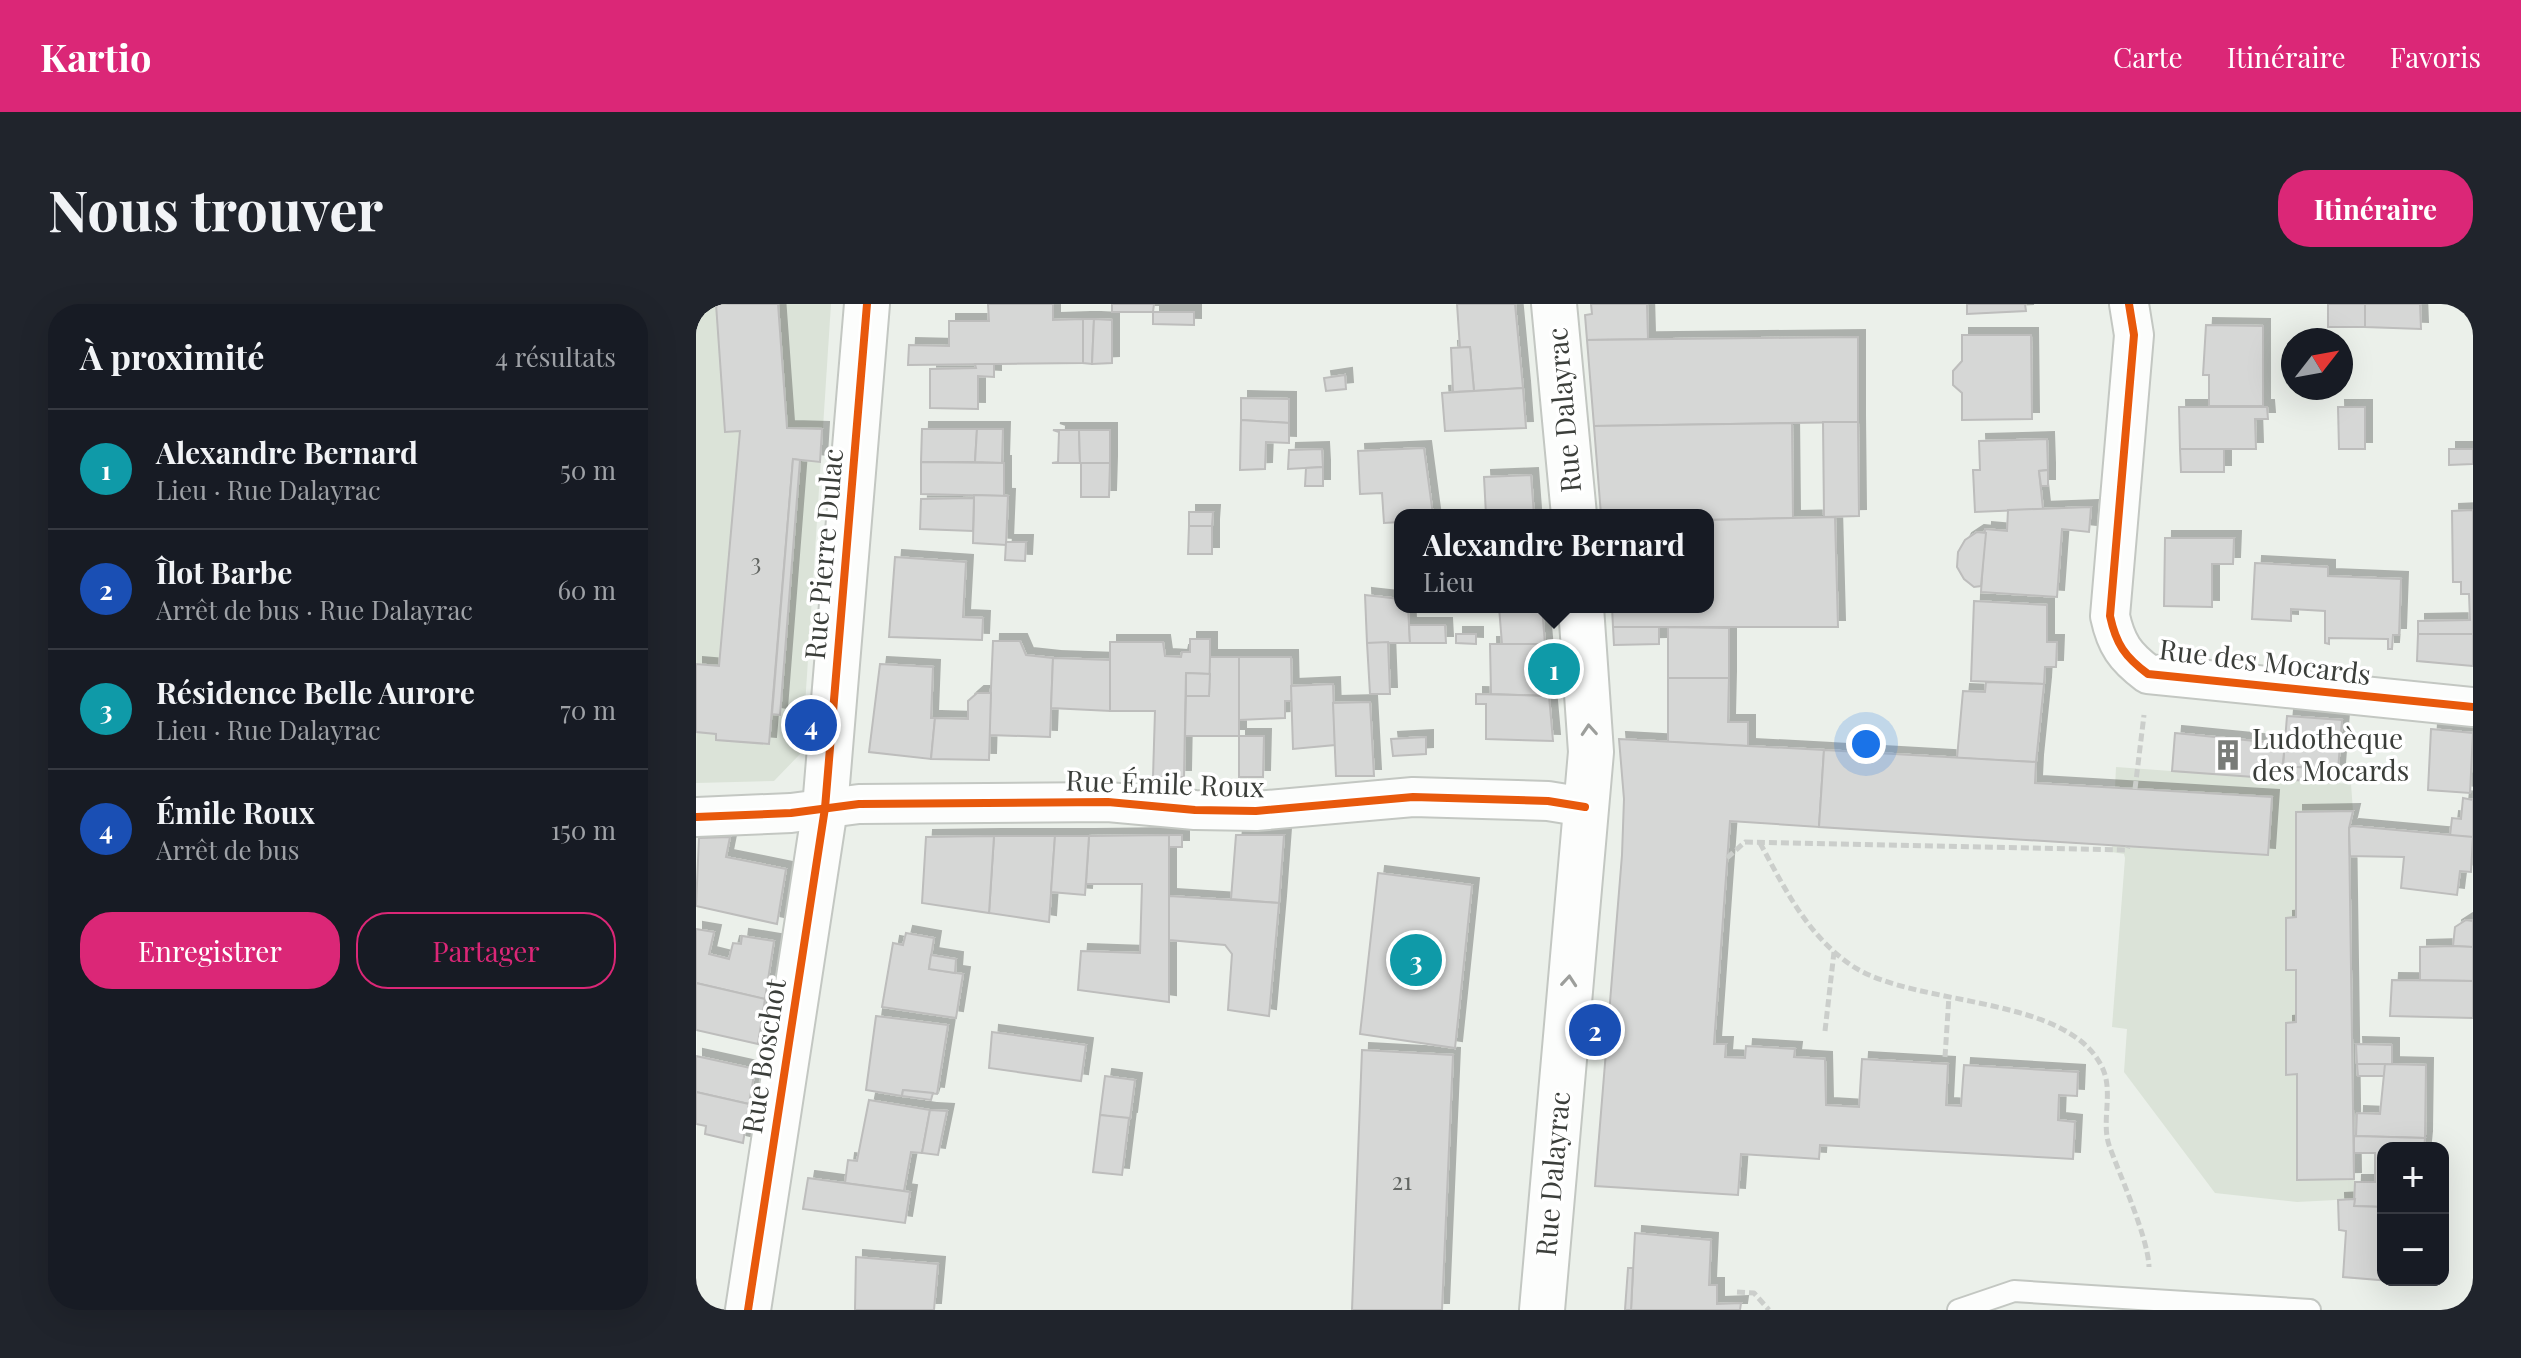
<!DOCTYPE html>
<html lang="fr">
<meta charset="utf-8">
<style>
body{margin:0;font-family:"Playfair Display",serif;background:#20242c;color:#f1f3f6}
.controls{position:absolute;right:24px;bottom:24px;display:grid;overflow:hidden;border-radius:16px;box-shadow:0 8px 32px #0002}
.controls button{width:72px;height:72px;display:grid;place-items:center;padding:0;border:0;border-bottom:2px solid #363941;background:#171b24;color:#f1f3f6;font:40px sans-serif}
.compass{position:absolute;left:1585px;top:24px;width:72px;height:72px;border-radius:50%;background:#171b24;box-shadow:0 8px 32px #0002;rotate:59deg}
.you{position:absolute;left:1170px;top:440px;width:28px;height:28px;margin:-20px;border:6px solid #fff;border-radius:50%;background:#1a73e8;box-shadow:0 0 0 12px #1a73e833}
.badge{display:grid;place-items:center;width:52px;height:52px;border-radius:50%;background:#db2777;color:#fff;font-size:26px;font-weight:700}
.pin{position:absolute;translate:-50% -50%;border:4px solid #fff;box-shadow:0 2px 8px #0006}
.popup{position:absolute;left:698px;top:205px;width:320px;height:104px;box-sizing:border-box;display:grid;place-content:center;border-radius:16px;background:#171b24;filter:drop-shadow(0 2px 6px #0005);font-size:26px;white-space:nowrap;color:#9ea1a6}
.popup b{font-size:30px;color:#f1f3f6}
.popup::after{content:'';position:absolute;left:50%;top:100%;margin-left:-16px;border:16px solid transparent;border-top-color:#171b24}
.list{margin:0;padding:0;list-style:none}
h2{display:flex;justify-content:space-between;align-items:center;height:104px;margin:0;padding:0 32px;font-size:34px}
h2 small{font-size:26px;font-weight:400;color:#9ea1a6}
.list li{display:grid;grid-template-columns:52px 1fr auto;gap:24px;align-items:center;box-sizing:border-box;height:120px;padding:0 32px;border-top:2px solid #363941}
.list b{display:block;font-size:30px;white-space:nowrap}
.list p{margin:0;font-size:26px;white-space:nowrap;color:#9ea1a6}
.list em{font-size:26px;font-style:normal;color:#9ea1a6}
.actions{display:flex;gap:16px;padding:24px 32px}
.actions a{flex:1;padding:18px 0;border:2px solid #db2777;border-radius:32px;text-align:center;font-size:28px;color:#db2777}
.actions .main{background:#db2777;color:#fff}
.map{position:relative;flex:none;width:1777px;height:1006px;overflow:hidden;border-radius:32px}
header{display:flex;align-items:center;gap:48px;box-sizing:border-box;height:112px;padding:0 40px;background:#db2777;color:#fff}
header strong{font-size:38px}
nav{display:flex;gap:44px;margin-inline-start:auto;font-size:28px}
.intro{display:flex;align-items:center;justify-content:space-between;box-sizing:border-box;height:192px;padding:0 48px}
h1{margin:0;font-size:56px}
.button{padding:20px 36px;border-radius:32px;background:#db2777;color:#fff;font-size:28px;font-weight:700}
main{display:flex;gap:48px;padding:0 48px}
aside{flex:1;background:#171b24;border-radius:32px;box-shadow:0 8px 32px #0002}
.map>svg:first-child{display:block}
.built{fill:#dbe3d8}
.building{fill:#d6d7d6;stroke:#bdbdbc;stroke-width:2;filter:url(#shadow)}
.lines{fill:none;stroke-linecap:round;stroke-linejoin:round}
.service-casing{stroke:#c3c7c2;stroke-width:24}
.minor-casing{stroke:#c3c7c2;stroke-width:42}
.secondary-casing{stroke:#c3c7c2;stroke-width:48}
.path{stroke:#cbcecb;stroke-width:5;stroke-dasharray:8 4;stroke-linecap:butt}
.service{stroke:#fcfdfc;stroke-width:20}
.minor{stroke:#fcfdfc;stroke-width:38}
.secondary{stroke:#fcfdfc;stroke-width:44}
.cycleway-casing{stroke:#fff;stroke-width:13}
.cycleway{stroke:#e8590c;stroke-width:8}
.oneway{stroke:#9c9e9b}
.labels{text-anchor:middle;stroke-width:7;stroke-linejoin:round;paint-order:stroke}
.number-label{font-size:24px;fill:#626562}
.street-label{font-size:28px;fill:#3b3e3a;stroke:#fff}
.poi-label{font-size:28px;fill:#3b3e3a;stroke:#fff;text-anchor:start}
</style>
<header>
<strong>Kartio</strong>
<nav><a>Carte</a><a>Itinéraire</a><a>Favoris</a></nav>
</header>
<div class="intro"><h1>Nous trouver</h1><a class="button">Itinéraire</a></div>
<main>
<aside>
<h2>À proximité<small>4 résultats</small></h2>
<ul class="list">
<li><span class="badge" style="background:#0f9aa8">1</span><div><b>Alexandre Bernard</b><p>Lieu · Rue Dalayrac</p></div><em>50 m</em></li>
<li><span class="badge" style="background:#1a4fb4">2</span><div><b>Îlot Barbe</b><p>Arrêt de bus · Rue Dalayrac</p></div><em>60 m</em></li>
<li><span class="badge" style="background:#0f9aa8">3</span><div><b>Résidence Belle Aurore</b><p>Lieu · Rue Dalayrac</p></div><em>70 m</em></li>
<li><span class="badge" style="background:#1a4fb4">4</span><div><b>Émile Roux</b><p>Arrêt de bus</p></div><em>150 m</em></li>
</ul>
<div class="actions"><a class="main">Enregistrer</a><a>Partager</a></div>
</aside>
<div class="map">
<svg width="1777" height="1006" viewBox="0 0 1777 1006">
<defs>
<filter id="shadow"><feDropShadow dx="7" dy="-7" stdDeviation="0" flood-color="#0004"/></filter>
</defs>
<rect width="100%" height="100%" fill="#ebf0ea"/>
<g class="built">
<path d="M0,0h135l-29,448 -28,29 -78,2z"/>
<path d="M1420,463l235,17 2,27 -4,17 6,371 -58,3 -82,-9 -91,-121 3,-43 -15,-2 13,-169 -1,-4 -12,-2z"/>
</g>
<g class="building">
<path d="M20,0h62l9,124 35,1 -2,33 -27,-3 -24,285 -53,-4v-6l-20,-2v-68l23,2 21,-235 -15,1z"/>
<path d="M292,0h65v16l30,-1v44l-175,2 1,-20 40,1v-25h40z"/>
<path d="M416,0h42l-1,8h-41z"/>
<path d="M761,0h58l8,84 -49,3 -4,-44 -10,1z"/>
<path d="M895,0h56l1,35 -61,1 -2,-25 7,-1z"/>
<path d="M1271,0h58l1,7 -59,3z"/>
<rect x="1632" y="0" width="37" height="23"/>
<path d="M1669,0h55l1,25 -56,-2z"/>
<path d="M457,8h41v13l-41,-1z"/>
<path d="M387,15h11l-2,45 -9,-1z"/>
<path d="M398,15l18,1v43l-20,1z"/>
<path d="M1510,21l57,1v80h-54v-31h-6z"/>
<path d="M1266,31h69l1,84 -70,1v-27l-9,-8v-14l9,-10z"/>
<path d="M1162,33v85l-264,4 -7,-86z"/>
<path d="M774,43l4,44 -21,1 -2,-44z"/>
<path d="M279,60h19v13l-16,-1v33l-48,-1v-39l46,-1z"/>
<path d="M649,71l1,14 -20,2 -2,-13z"/>
<path d="M827,84l3,40 -81,3 -3,-38z"/>
<path d="M545,94l48,1v24l-48,-3z"/>
<path d="M1483,103h88l1,12h-13l1,30h-76z"/>
<path d="M1642,103h27v42h-26z"/>
<path d="M545,116l48,3v20l-23,-1 -1,27 -25,1z"/>
<path d="M1127,118h35l1,94 -35,1z"/>
<path d="M1096,119l1,95 -85,2v-5h-107l-7,-89z"/>
<path d="M226,125h55l-2,33h-54z"/>
<path d="M281,125h26l-1,34 -27,-1z"/>
<path d="M357,126h26l1,33h-28l6,-1 1,-30z"/>
<path d="M383,126h31v33h-30z"/>
<path d="M1351,135l1,31 -9,1 4,38 -68,3 -2,-42h7l-1,-29z"/>
<path d="M728,144l9,67h-33v7l-16,1 -2,-30 -22,1 -2,-43z"/>
<path d="M626,145l1,18 -35,2 1,-19z"/>
<path d="M1484,145h44v23h-43z"/>
<path d="M1753,145h24v15l-24,1z"/>
<path d="M97,155l7,1 -20,255 -8,-1z"/>
<path d="M225,158l83,1v33l-83,-2z"/>
<path d="M385,159h29l-1,34h-28z"/>
<path d="M627,163v19h-18l1,-18z"/>
<path d="M1352,166v16h-7l-2,-15z"/>
<path d="M835,171l3,40h-48l-2,-38z"/>
<path d="M278,191l34,1 -2,49 -33,-2z"/>
<path d="M278,194l-1,33 -53,-2 1,-30z"/>
<path d="M1395,203l-2,25 -27,-3 -5,68 -76,-5 4,-63 22,2 1,-21z"/>
<path d="M1777,206v124h-55v-13l52,-1 -1,-26h-8v-12h-8l-1,-71z"/>
<path d="M493,208h24l-1,14h-23z"/>
<path d="M1139,213l3,110h-225l-1,-20h96v-87z"/>
<path d="M493,222h23v28h-24z"/>
<path d="M1281,228l9,1 -5,53 -7,1 -10,-8 -7,-12 1,-15 7,-12z"/>
<path d="M1469,234h69l-1,26h-21v43l-48,-1z"/>
<path d="M310,238h20l-1,19 -20,-1z"/>
<path d="M199,253l71,5 -3,55 20,1 -1,22 -93,-3z"/>
<path d="M1559,259l73,4v9l73,3 -2,56h-6l-1,14h-4v-10l-59,-1v6l-4,-1v-32l-34,-2v12l-39,-2z"/>
<path d="M669,291l35,4v8h8l2,36h-43z"/>
<path d="M1278,297l73,4v37h10l-1,25h-11l-1,17 -73,-3z"/>
<path d="M803,303h43l3,37h-43z"/>
<path d="M713,321h36l1,18h-36z"/>
<path d="M917,323h46v17l-45,1z"/>
<path d="M972,323l61,1v50h-61z"/>
<path d="M760,330h20v10l-20,-1z"/>
<path d="M1722,330h55v32l-56,-5z"/>
<path d="M494,335h20v35l-24,-1 -2,104h-31l2,-66h-45v-69h53l2,14 16,1 1,-5h8z"/>
<path d="M297,337h27l6,14 27,3 -3,79 -61,-2z"/>
<path d="M692,338l2,52h-20l-3,-51z"/>
<path d="M794,340h55l4,52 -58,-2z"/>
<path d="M514,353h29v79h-54l1,-40h23z"/>
<path d="M543,353h52l1,44h-7v17l-46,2z"/>
<path d="M357,354l57,2v51l-59,-3z"/>
<path d="M184,360l53,3 -2,51h4l-4,41 -62,-7z"/>
<path d="M490,369l24,1 -1,22h-23z"/>
<path d="M972,374h61l-1,44h20v24l-80,-4z"/>
<path d="M1290,378l58,2 -8,78 -79,-4 6,-67 22,1z"/>
<path d="M637,380l2,61 -42,4 -2,-63z"/>
<path d="M281,389h14l-2,67 -58,-1 4,-41 33,1v-18z"/>
<path d="M780,390l73,2 4,45 -67,-2v-35h-10z"/>
<path d="M674,398l4,74h-38l-3,-73z"/>
<path d="M1591,412l55,4 -4,50 -55,-4z"/>
<path d="M1735,425l42,4 -3,60 -42,-3z"/>
<path d="M1479,429l110,11 -4,35 -109,-8z"/>
<path d="M543,432h25l-1,41h-24z"/>
<path d="M730,433v17l-33,2 -2,-17z"/>
<path d="M923,435l205,11 -5,77 -89,-6 -16,223h12l-1,13 20,1 1,-12 49,3 -1,8 31,2 1,46 33,2 3,-48 86,5 -2,41 15,1 3,-41 114,7 -1,24 -18,-1 -1,25 17,2 -2,37 -253,-14 -1,14 -78,-5 -3,41 -143,-9 27,-331 2,-56z"/>
<path d="M1128,446l212,12 -1,21 237,14 -4,58 -449,-28z"/>
<path d="M1587,462l55,4 -1,13 -56,-4z"/>
<path d="M1767,494l10,2v37l-23,-1 2,-18 9,1z"/>
<path d="M1657,507l-4,17 5,351 -57,1v-106l-11,1v-52l10,-1v-52h-10v-52l10,-1v-105z"/>
<path d="M1656,522l121,11 -2,35 -11,-1 -3,24 -56,-7 3,-31 -54,-1 -1,-28z"/>
<rect x="473" y="531" width="13" height="12"/>
<path d="M473,531v167l-91,-12 3,-39 59,2 2,-69h-56l3,-48z"/>
<path d="M540,531h48l-5,68 -48,-4z"/>
<path d="M298,532h61l-6,86 -60,-9z"/>
<path d="M298,532l-5,77 -67,-10 4,-66z"/>
<path d="M359,532h34l-4,59 -34,-3z"/>
<path d="M34,533l-4,20 60,12 -9,55 -81,-18 3,-68z"/>
<path d="M682,569l94,12 -17,163 -95,-14z"/>
<path d="M473,592l110,7 -10,113 -41,-6 4,-56 -7,-9 -56,-5z"/>
<path d="M1770,616l7,1v26l-20,-1 2,-19z"/>
<path d="M0,625l18,3 -5,22 20,5 4,-16 8,1 1,-8 32,5 -9,58 -69,-16z"/>
<path d="M210,629l28,5 -5,31 34,5 -7,44 -74,-11 11,-64 10,2z"/>
<path d="M1757,642l20,1v34l-53,-1v-33z"/>
<path d="M235,651l25,4 -1,14 -26,-4z"/>
<path d="M1696,676l81,1v37l-83,-2z"/>
<path d="M0,679l69,16 -7,45 -62,-14z"/>
<path d="M180,712l72,9 -11,69 -34,-4 -1,6 -36,-6z"/>
<path d="M296,728l94,13 -5,36 -92,-13z"/>
<path d="M1660,740l36,1v20l-35,-1z"/>
<path d="M666,746l91,5 -11,255h-90z"/>
<path d="M0,752l59,13 -6,35 -53,-12z"/>
<path d="M1661,760h28v12h-27z"/>
<path d="M1689,760l41,1 -1,73 -69,-2 1,-23 23,1z"/>
<path d="M409,772l30,4 -5,39 -30,-4z"/>
<path d="M207,786l30,3 -2,7 -29,-4z"/>
<path d="M0,788l53,12 -6,39 -38,-9 1,-8 -10,-2z"/>
<path d="M173,796l61,10 -8,43 -11,-1 -7,39 -59,-8 3,-23 9,1z"/>
<path d="M234,806l17,1 -9,44 -16,-2z"/>
<path d="M404,811l29,3 -7,57 -29,-3z"/>
<path d="M1658,832l71,2 -1,10h-41v59l-29,-1 1,-24h20v-29h-21z"/>
<path d="M112,874l102,14 -5,31 -102,-14z"/>
<path d="M1659,895l-1,7 29,1v73l20,2 -60,-5 3,-46 -7,-1 -1,-30z"/>
<path d="M939,929l76,7 -2,45h8v19l24,-1 -1,7h-109z"/>
<path d="M160,953l82,7 -4,46h-79z"/>
<path d="M932,964h5l-2,42h-6z"/>
</g>
<g class="lines">
<defs>
<path id="service" d="M1262,1006l56,-19 296,19"/>
<g id="minor">
<path d="M1433,0l5,31 -24,281c6,28 15,41 38,58l325,33"/>
<path d="M0,513l95,-4 68,-9 249,-2 87,8 61,1 157,-14 135,4 37,6"/>
</g>
<g id="secondary">
<path d="M858,0l20,211"/>
<path d="M52,1006l77,-502 42,-504"/>
<path d="M846,1006l49,-558 -10,-145"/>
</g>
</defs>
<use href="#service" class="service-casing"/>
<use href="#minor" class="minor-casing"/>
<use href="#secondary" class="secondary-casing"/>
<g class="path">
<path d="M1439,485l9,-74"/>
<path d="M1064,539c25,46 48,94 94,124 63,40 213,28 248,100 12,24 -1,54 7,78 11,31 39,92 40,122"/>
<path d="M1031,554l18,-16 382,8 1,-3"/>
<path d="M1129,727l9,-79"/>
<path d="M1249,753l4,-61"/>
<path d="M1041,988l17,1 15,17"/>
</g>
<use href="#service" class="service"/>
<use href="#minor" class="minor"/>
<use href="#secondary" class="secondary"/>
<defs>
<g id="cycleway">
<path d="M1433,0l5,31 -24,281c6,28 15,41 38,58l325,33"/>
<path d="M0,513l95,-4 68,-9 249,-2 87,8 61,1 157,-14 135,4 37,6"/>
<path d="M52,1006l77,-502 42,-504"/>
</g>
</defs>
<use href="#cycleway" class="cycleway-casing"/>
<use href="#cycleway" class="cycleway"/>
</g>
<defs><path id="oneway-chevron" d="M-2-3.5L2.5 0L-2 3.5" fill="none" stroke-width="1.6" stroke-linecap="round" stroke-linejoin="round" transform="scale(2)"/></defs>
<g class="oneway">
<use href="#oneway-chevron" transform="translate(893 426) rotate(-94)"/>
<use href="#oneway-chevron" transform="translate(873 677) rotate(-85)"/>
</g>
<defs>
<symbol id="building-bare" viewBox="-9 -9 18 18"><path d="M-4-6H4V6H1V3H-1V6H-4ZM-2.5-4.3h1.7v1.8h-1.7ZM.8-4.3h1.7v1.8H.8ZM-2.5-1h1.7V.8h-1.7ZM.8-1h1.7V.8H.8Z" fill="#797c78" stroke="#fff" stroke-width="2.5" paint-order="stroke"/></symbol>
</defs>
<g fill-rule="evenodd">
<use href="#building-bare" x="1510" y="429" width="44" height="44"/>
</g>
<g class="labels">
<g class="number-label">
<text x="60" y="267">3</text>
<text x="706" y="886">21</text>
</g>
<g class="street-label">
<text transform="translate(868 106) rotate(-95)" y="10">Rue Dalayrac</text>
<text transform="translate(128 250) rotate(-85)" y="10">Rue Pierre Dulac</text>
<text transform="translate(1569 358) rotate(7)" y="10">Rue des Mocards</text>
<text transform="translate(469 480) rotate(2)" y="10">Rue Émile Roux</text>
<text transform="translate(68 752) rotate(-81)" y="10">Rue Boschot</text>
<text transform="translate(857 870) rotate(-85)" y="10">Rue Dalayrac</text>
</g>
<g class="poi-label">
<text x="1556" y="445">Ludothèque<tspan x="1556" dy="32">des Mocards</tspan></text>
</g>
</g>
</svg>
<div class="controls">
<button>+</button>
<button>−</button>
</div>
<svg class="compass" viewBox="-18 -18 36 36"><path d="M0-13l5 13h-10z" fill="#e53935"/><path d="M0 13l5-13h-10z" fill="#9ea1a6"/></svg>
<div class="you"></div>
<div class="pin badge" style="left:858px;top:365px;background:#0f9aa8">1</div>
<div class="popup"><b>Alexandre Bernard</b>Lieu</div>
<div class="pin badge" style="left:899px;top:726px;background:#1a4fb4">2</div>
<div class="pin badge" style="left:720px;top:656px;background:#0f9aa8">3</div>
<div class="pin badge" style="left:115px;top:421px;background:#1a4fb4">4</div>
</div>
</main>
